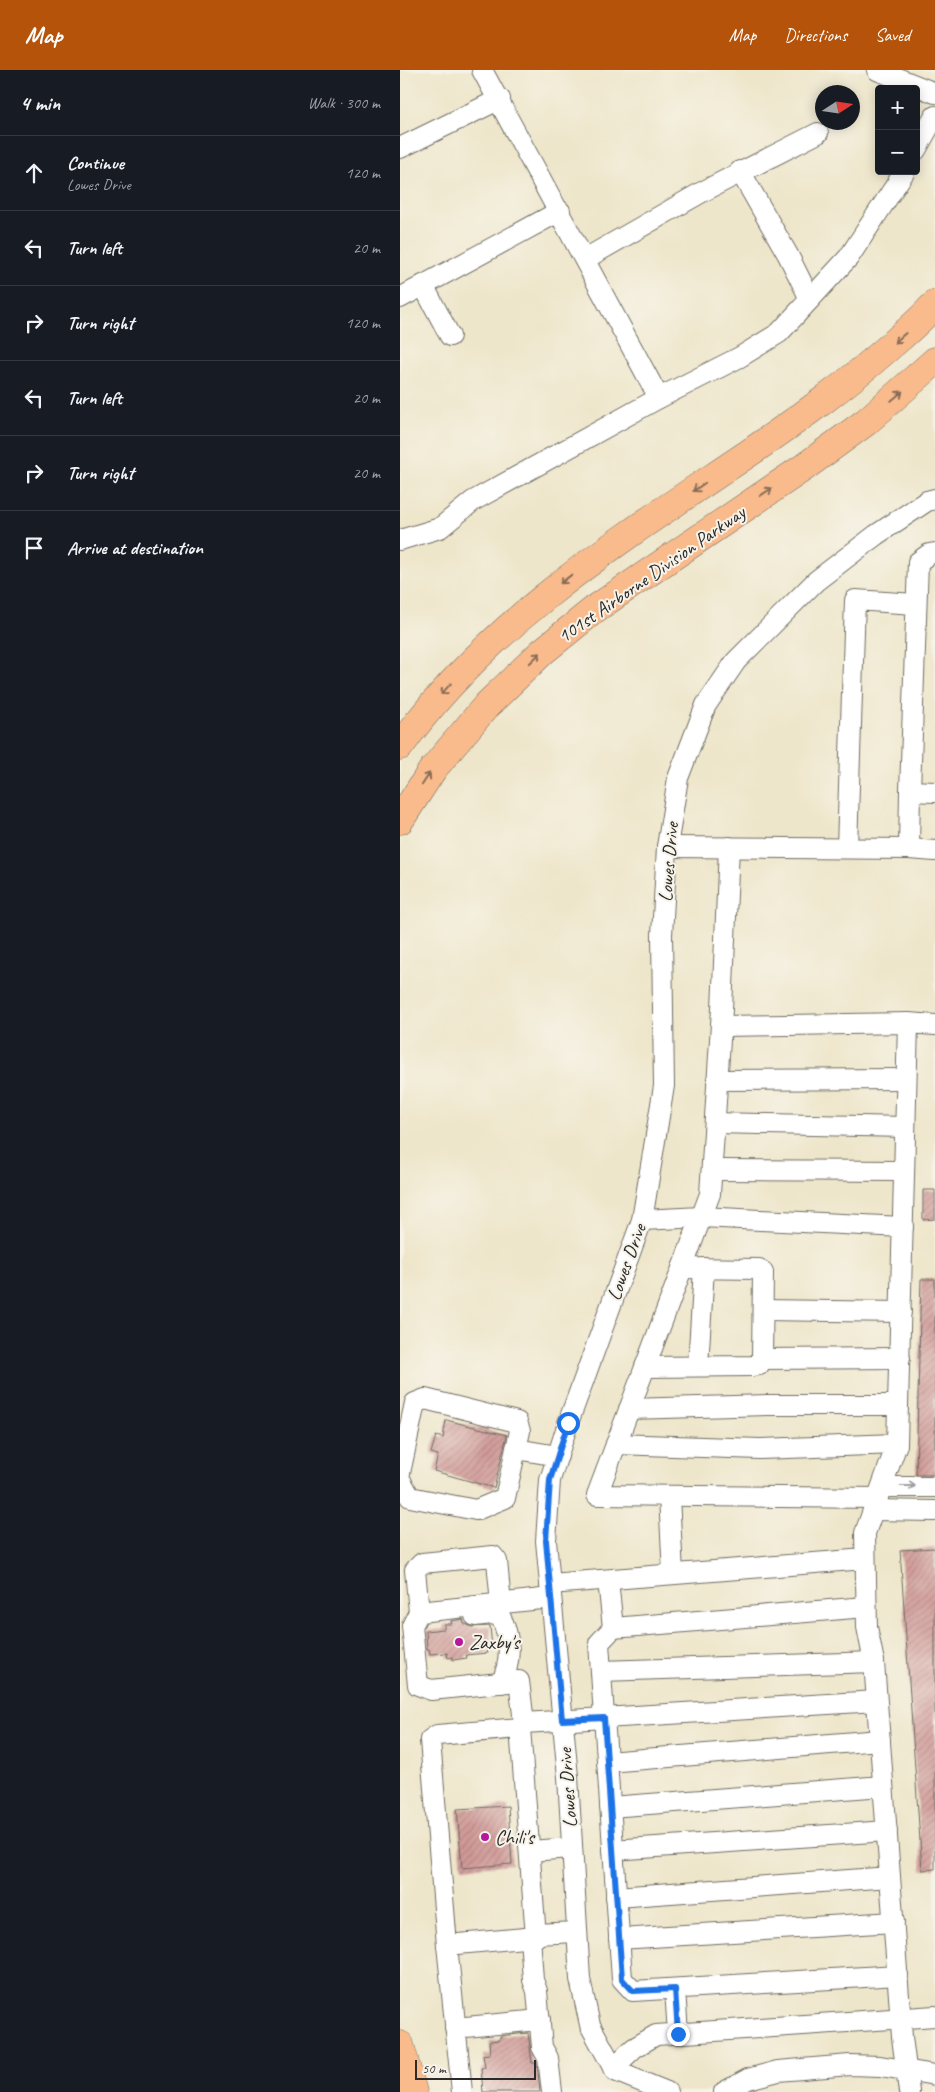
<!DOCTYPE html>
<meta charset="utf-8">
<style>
body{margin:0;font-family:Caveat,sans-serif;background:#20242c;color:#f1f3f6}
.controls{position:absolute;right:15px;top:15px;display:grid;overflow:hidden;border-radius:5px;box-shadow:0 2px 12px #0003}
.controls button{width:45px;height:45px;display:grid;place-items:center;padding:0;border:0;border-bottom:1px solid #363941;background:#171b24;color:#f1f3f6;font:25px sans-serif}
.compass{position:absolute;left:415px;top:15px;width:45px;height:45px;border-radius:50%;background:#171b24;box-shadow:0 2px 12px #0003;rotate:78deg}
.scale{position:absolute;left:15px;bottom:12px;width:121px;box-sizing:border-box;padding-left:5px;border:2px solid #2b2b2b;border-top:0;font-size:14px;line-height:18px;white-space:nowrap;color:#2b2b2b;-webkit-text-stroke:4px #f7f3e8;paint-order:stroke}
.stop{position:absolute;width:15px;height:15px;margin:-11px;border:4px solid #1a73e8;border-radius:50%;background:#fff}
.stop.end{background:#1a73e8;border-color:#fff;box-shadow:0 1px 5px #0008}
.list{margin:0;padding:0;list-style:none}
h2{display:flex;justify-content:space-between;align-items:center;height:65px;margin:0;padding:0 20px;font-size:21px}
h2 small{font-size:16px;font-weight:400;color:#9ea1a6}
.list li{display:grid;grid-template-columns:32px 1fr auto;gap:15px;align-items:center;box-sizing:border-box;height:75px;padding:0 20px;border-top:1px solid #363941}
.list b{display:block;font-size:19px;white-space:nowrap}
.list p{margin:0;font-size:16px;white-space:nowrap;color:#9ea1a6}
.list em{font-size:16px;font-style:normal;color:#9ea1a6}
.icon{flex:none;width:28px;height:28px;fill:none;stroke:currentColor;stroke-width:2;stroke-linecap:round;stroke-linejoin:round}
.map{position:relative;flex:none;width:535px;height:2022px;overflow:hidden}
header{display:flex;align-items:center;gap:30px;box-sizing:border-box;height:70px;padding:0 25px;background:#b45309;color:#fff}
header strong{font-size:24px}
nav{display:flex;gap:28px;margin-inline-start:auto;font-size:18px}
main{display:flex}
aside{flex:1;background:#171b24}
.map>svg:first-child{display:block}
.building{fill:url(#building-hatch)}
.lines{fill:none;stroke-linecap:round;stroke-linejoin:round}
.minor-casing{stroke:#6f6c63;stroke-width:22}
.highway-casing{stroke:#6f6c63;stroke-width:29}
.minor{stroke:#fff;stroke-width:20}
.highway{stroke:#fabb8c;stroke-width:28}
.oneway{stroke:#886c57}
.oneway2{stroke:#a0a0a0}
.route{stroke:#1a73e8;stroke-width:6}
.poi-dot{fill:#b5179e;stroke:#f7f3e8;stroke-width:2}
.labels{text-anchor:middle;stroke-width:4;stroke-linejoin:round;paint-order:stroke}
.street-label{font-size:20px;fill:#2b2b2b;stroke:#f7f3e8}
.poi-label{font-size:20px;fill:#2b2b2b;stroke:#f7f3e8;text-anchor:start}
</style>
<header>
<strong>Map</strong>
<nav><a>Map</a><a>Directions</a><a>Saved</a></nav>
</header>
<main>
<aside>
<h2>4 min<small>Walk · 300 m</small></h2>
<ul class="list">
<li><svg class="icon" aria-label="ahead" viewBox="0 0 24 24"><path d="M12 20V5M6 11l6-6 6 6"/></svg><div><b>Continue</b><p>Lowes Drive</p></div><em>120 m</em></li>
<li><svg class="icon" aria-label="left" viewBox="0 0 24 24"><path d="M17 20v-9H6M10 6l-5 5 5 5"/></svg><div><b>Turn left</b></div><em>20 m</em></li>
<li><svg class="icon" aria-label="right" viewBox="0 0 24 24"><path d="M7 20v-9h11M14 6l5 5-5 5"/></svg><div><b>Turn right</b></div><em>120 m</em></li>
<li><svg class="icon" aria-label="left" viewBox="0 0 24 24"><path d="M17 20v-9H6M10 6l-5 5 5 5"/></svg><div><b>Turn left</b></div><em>20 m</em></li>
<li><svg class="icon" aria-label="right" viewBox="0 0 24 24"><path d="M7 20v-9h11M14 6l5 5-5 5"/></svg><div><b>Turn right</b></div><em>20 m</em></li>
<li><svg class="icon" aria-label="arrive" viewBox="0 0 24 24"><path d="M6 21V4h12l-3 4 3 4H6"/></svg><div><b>Arrive at destination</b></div></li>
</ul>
</aside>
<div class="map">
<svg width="535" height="2022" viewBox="0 0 535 2022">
<defs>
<pattern id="building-hatch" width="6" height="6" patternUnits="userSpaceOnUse" patternTransform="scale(1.25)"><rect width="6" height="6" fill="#d19a98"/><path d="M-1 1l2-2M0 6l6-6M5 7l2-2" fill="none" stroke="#aa7e7c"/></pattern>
</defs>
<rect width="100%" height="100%" fill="#f7f3e8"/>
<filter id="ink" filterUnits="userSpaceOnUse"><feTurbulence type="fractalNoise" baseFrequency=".02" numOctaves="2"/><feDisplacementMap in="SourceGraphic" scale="10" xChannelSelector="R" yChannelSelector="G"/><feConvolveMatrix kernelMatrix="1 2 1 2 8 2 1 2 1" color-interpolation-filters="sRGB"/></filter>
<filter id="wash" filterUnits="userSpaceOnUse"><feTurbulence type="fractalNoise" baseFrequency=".0096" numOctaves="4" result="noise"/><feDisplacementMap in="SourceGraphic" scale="20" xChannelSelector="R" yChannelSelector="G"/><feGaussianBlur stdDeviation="1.12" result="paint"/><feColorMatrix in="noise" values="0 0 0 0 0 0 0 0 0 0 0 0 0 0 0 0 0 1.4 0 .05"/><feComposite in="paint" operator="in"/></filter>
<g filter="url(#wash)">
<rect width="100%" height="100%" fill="#eee6ca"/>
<g id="blocks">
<g class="building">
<path d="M523,1120h12v29l-12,1z"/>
<path d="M521,1209h14v196h-19z"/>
<path d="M46,1350l61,15 -13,53 -60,-17 4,-16 -7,-2 5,-17 7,2z"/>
<path d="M535,1478v321l-13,1 -22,-320z"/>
<path d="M63,1549l1,4 7,4 19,-1 2,22 -6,1 1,4 -21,2 1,3 -14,2v-3l-5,1 -1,-5 -17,1 -1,-5h-2l-1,-18 18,-2v-5h8l-1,-3z"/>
<path d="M108,1736l4,58 -50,4 -5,-59z"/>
<path d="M128,1963l4,30h5l3,29h-57l-2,-24h4l-2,-13 7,-1 -1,-13 11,-1v-4z"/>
</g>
</g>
</g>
<g filter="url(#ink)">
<use href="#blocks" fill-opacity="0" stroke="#6f6c63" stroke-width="1"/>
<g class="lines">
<defs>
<g id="minor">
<path d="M82,0l177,328 81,-41 39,-24 70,-76 56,-86"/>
<path d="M477,0l58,23"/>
<path d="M0,78l100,-49"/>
<path d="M516,80l19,-34"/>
<path d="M340,101l48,84 22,44"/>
<path d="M185,189l117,-67 116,-59"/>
<path d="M23,215l27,51"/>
<path d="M0,228l160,-87"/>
<path d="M0,470l40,-12 33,-27 186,-103"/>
<path d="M510,721l8,-229 11,-8 6,-1"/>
<path d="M267,777l242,2 1,-58 25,1"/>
<path d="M329,777l-7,162 -12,185 -113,301 281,3"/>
<path d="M447,778l8,-248 60,4"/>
<path d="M509,779l26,2"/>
<path d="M508,953l-11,421 -32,89 2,94 7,35 28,375 7,55"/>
<path d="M321,956l187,-3 27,2"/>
<path d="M317,1010l189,-1"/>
<path d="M315,1053l190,4"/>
<path d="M312,1100l192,1"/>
<path d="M242,1150l59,-3 202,10"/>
<path d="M363,1240l138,2"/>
<path d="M362,1289l138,-1"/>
<path d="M298,1296l6,-98"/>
<path d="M245,1297l108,-1 6,-1 3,-6 1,-87 -4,-3 -77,-1"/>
<path d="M229,1339l139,-4h130"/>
<path d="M216,1374l144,5 137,-5"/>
<path d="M116,1379l42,7"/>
<path d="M0,1403l15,-70 10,-4 92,23 3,9 -15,67 -29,12 -66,-13 -10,-18"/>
<path d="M482,1417h53"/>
<path d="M269,1426l4,78"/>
<path d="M473,1440l62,1"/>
<path d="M208,1510l5,48 -14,15 23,336 11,12 265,-16"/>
<path d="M150,1514l315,-25"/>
<path d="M19,1542l-4,-42 7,-7 71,-7 4,5 4,43"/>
<path d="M75,1546l17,-2 8,2c11,20 12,46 1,67"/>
<path d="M213,1558l253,-21"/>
<path d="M201,1601l273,-9"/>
<path d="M124,1653l352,-22"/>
<path d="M207,1692l273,-22"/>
<path d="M210,1737l273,-21"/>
<path d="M213,1780l274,-19"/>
<path d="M130,1781l41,-3"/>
<path d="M216,1827l274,-20"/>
<path d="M136,1864l40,-2"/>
<path d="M130,1867l3,43 4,11 5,56 6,11 4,34"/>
<path d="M219,1869l275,-17"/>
<path d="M47,1875l-17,-205 7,-5 83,-7"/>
<path d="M275,1919l3,45"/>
<path d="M55,1958l85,-8"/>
<path d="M213,1998l21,-20 22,-13 279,-19"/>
<path d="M62,2022l-15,-147 89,-8 -16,-209 4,-5 -5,-42 -88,9 -13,-5 -6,-59 7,-14 132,-14"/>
<path d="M267,2022l-52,-21 -25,-46 -10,-46 -12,-202 -22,-236 4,-61 18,-57 74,-203 22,-134 -2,-151 5,-88 11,-69 28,-73 30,-44 80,-80 60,-46 51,-34 8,-2"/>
<path d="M324,2022l24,-13 30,-8 72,-6 30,1 55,9"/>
</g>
<g id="highway">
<path d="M0,676c93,-128 220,-206 349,-293 48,-33 95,-66 139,-105 16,-14 33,-28 47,-44"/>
<path d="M0,750l33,-51 54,-64 55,-53 53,-43 208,-141 63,-46 69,-61"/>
<path d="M0,1975l13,47"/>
</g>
</defs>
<use href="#minor" class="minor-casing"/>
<use href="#highway" class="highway-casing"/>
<use href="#minor" class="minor"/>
<use href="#highway" class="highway"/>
</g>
<defs><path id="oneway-shaft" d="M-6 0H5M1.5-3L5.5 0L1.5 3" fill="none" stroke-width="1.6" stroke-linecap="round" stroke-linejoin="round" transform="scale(1.25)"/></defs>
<g class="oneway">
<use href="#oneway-shaft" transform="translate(500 268) rotate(139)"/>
<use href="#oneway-shaft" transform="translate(497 326) rotate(-40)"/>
<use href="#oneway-shaft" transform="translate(299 417) rotate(145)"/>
<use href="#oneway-shaft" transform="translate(366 422) rotate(-34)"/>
<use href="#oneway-shaft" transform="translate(166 509) rotate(142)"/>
<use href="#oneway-shaft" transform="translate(135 588) rotate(-44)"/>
<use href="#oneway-shaft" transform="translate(46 619) rotate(132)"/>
<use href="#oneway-shaft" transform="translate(26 709) rotate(-57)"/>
</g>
<use class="oneway2" href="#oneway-shaft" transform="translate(508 1416)"/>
</g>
<g class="lines" filter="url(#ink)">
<path class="route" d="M168,1353l-18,57 -4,61 16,179 42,-2 18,261 11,12 42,-2 3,45"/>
</g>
<g class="poi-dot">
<circle cx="59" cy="1572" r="5"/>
<circle cx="85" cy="1767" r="5"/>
</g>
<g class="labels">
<g class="street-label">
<text transform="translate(251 504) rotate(-35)" y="7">101st Airborne Division Parkway</text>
<text transform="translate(268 792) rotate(-85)" y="7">Lowes Drive</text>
<text transform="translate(226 1192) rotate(-70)" y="7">Lowes Drive</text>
<text transform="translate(167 1718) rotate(-94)" y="7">Lowes Drive</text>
</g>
<g class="poi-label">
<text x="69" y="1579">Zaxby's</text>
<text x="95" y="1774">Chili's</text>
</g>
</g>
</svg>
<div class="controls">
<button>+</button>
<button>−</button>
</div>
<svg class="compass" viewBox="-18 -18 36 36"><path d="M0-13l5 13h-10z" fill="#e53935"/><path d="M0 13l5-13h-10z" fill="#9ea1a6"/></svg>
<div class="scale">50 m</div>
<div class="stop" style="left:168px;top:1353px"></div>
<div class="stop end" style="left:278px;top:1964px"></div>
</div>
</main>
